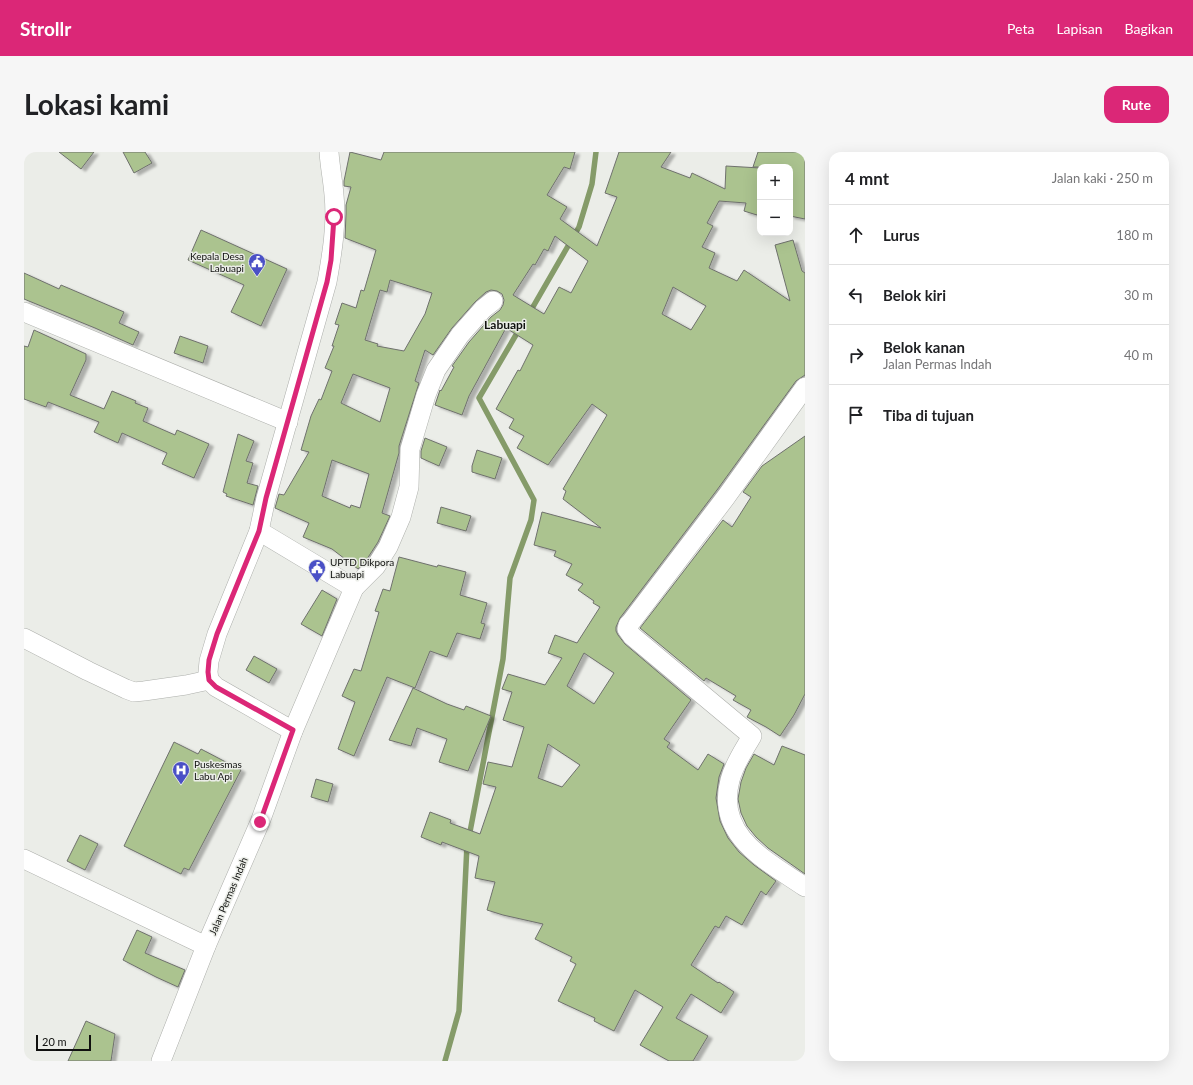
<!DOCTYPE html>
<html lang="id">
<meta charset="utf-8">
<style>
body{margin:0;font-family:Lato,sans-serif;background:#f6f6f6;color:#202124}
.controls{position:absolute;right:12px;top:12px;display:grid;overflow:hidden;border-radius:8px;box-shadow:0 4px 16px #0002}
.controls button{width:36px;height:36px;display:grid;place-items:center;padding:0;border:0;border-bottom:1px solid #e0e0e0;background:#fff;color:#202124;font:20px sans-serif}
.scale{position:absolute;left:12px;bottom:10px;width:55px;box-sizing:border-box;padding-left:4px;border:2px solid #10110f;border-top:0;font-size:11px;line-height:14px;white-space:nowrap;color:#10110f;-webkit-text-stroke:3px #ebede8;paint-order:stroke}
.stop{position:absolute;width:12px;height:12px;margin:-9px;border:3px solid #db2777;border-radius:50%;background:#fff}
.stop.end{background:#db2777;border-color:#fff;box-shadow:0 1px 4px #0008}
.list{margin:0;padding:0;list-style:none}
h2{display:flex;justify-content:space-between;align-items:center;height:52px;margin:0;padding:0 16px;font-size:17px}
h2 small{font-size:13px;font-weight:400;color:#757577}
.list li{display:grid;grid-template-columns:26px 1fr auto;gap:12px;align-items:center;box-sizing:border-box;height:60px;padding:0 16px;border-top:1px solid #e0e0e0}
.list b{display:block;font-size:15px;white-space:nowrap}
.list p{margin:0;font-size:13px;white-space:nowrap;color:#757577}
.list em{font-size:13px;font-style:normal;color:#757577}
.icon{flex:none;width:22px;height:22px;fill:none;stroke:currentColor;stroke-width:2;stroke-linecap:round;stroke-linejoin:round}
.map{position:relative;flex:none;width:781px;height:909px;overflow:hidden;border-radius:12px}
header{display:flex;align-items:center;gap:24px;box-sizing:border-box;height:56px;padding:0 20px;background:#db2777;color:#fff}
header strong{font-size:19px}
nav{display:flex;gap:22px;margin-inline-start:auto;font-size:14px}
.intro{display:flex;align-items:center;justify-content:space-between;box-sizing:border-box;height:96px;padding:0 24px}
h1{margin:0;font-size:28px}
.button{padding:10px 18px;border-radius:12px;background:#db2777;color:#fff;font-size:14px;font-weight:700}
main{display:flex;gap:24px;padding:0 24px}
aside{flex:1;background:#fff;border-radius:12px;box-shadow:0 4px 16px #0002}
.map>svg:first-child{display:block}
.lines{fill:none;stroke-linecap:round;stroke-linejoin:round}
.stream{stroke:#859b69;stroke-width:5.5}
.building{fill:#abc38f;stroke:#6f716d;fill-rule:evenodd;filter:url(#shadow)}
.minor-casing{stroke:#adafab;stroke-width:20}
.minor{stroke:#fff;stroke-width:19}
.route{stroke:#db2777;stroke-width:5}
.labels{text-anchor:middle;stroke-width:3;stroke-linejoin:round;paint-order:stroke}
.poi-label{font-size:10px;fill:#10110f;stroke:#ebede8;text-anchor:start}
.street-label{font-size:10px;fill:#10110f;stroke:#ebede8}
.quarter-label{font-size:12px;font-weight:bold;fill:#10110f;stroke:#ebede8}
</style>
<header>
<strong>Strollr</strong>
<nav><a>Peta</a><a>Lapisan</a><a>Bagikan</a></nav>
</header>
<div class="intro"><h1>Lokasi kami</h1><a class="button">Rute</a></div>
<main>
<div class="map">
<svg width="781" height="909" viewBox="0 0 781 909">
<defs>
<filter id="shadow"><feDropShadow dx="4.5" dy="2.5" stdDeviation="1" flood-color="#0004"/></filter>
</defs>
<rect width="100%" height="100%" fill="#ebede8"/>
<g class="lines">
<g class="stream">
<path d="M506,160l49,-85 13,-43 4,-32"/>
<path d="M445,685l34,-178 7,-81 21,-58 3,-20 -55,-102 41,-70"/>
<path d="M421,909l14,-50 8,-166"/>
</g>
</g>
<g class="building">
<path d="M35,0h35l-13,17z"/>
<path d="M99,0h22l7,11 -18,10z"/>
<path d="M326,0l31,8 3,-8h191l-5,17 -6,-2 -17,28 20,12 -7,12 37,27 20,-49 -12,-4 14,-41h52l-10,15 29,11 2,-5 33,16 1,-23 34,2v38l-3,9 -13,-4 2,-8 -27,-2 -12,22 6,3 -11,21 13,6 -6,15 28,13 7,-11 46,31 -15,-56 18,-5 9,31 3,2v102l-9,6 -79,109 -97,128 -4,9v4l2,4 7,9 66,56 -27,39 6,4 -3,4 31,23 10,-16 16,10 -5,13 -3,21 4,23 8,17 11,14 15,13 22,16 -10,14 -5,-4 -19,34 -16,-9 -7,12 -4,-2 -24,39 27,18 1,-1 15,10 -13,21 -30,-19 -15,24 32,18 -15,25h-24l-29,-16 23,-38 -28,-17 -21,41 -20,-10 1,-3 -37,-17 18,-37 -6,-3 2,-4 -37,-18 8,-15 -40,-9 -16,-5 8,-28 -20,-4 4,-22 -37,-14 -1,3 -20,-8 9,-25 21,8 -1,3 30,11 16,-47 -13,-3 5,-22 24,5 12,-40 -21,-7 9,-28 -10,-3 6,-15 37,11 17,-27 -14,-5 7,-18 22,8 23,-36 -7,-4 1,-2 -16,-11 5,-6 -17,-9 6,-11 -18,-8 2,-5 -22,-6 8,-33 59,16 -38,-29 3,-8 -3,-2 44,-74 -15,-11 -44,61 -31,-17 7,-12 -15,-8 5,-9 -18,-10 22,-39 2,1 13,-26 -27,-17 -37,68 -7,19 -27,-10 5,-15 1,1 13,-24 -2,-1 17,-24 22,-25 9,-7 3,-5 1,-5 -2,-6 -5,-3 -6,-1 -5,2 -11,10 -23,26 -19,27 -8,-5 -10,31 4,2 -20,63v7l-17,60 8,3 -12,26 -11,17 -9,10 -26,-20 -29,-12 6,-14 -34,-15 4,-14 5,1 25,-43 -8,-2 10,-34 8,-17 2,1 11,-29 -7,-3 9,-22h-2l7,-21 -4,-1 7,-21 14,5 5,-18 3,1 12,-41 -31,-12 1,-24v-9l5,-18 -7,-1v-5zM531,84l33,25 -17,32 -12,-6 -15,27 -31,-19 20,-31 2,1 9,-16 4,2zM366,128l42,13 -7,21 -21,37 -27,-5 1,-2 -13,-4 15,-50 7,2zM649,135l33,19 -15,24 -29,-16zM329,222l37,14 -10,34 -39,-19zM308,308l37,14 -9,34 -9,-3 -1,3 -28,-12zM560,501l30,20 -20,31 -27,-18zM524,592l32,21 -18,22 -24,-9z"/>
<path d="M734,0h47v67l-15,-3v-49h-37z"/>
<path d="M177,78l86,39 -26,57 -30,-14 13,-27 -56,-25z"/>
<path d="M0,121l35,16 2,-4 63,27 -5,11 20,9 -6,13 -38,-17 -71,-29z"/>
<path d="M10,178l52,24v6l-16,35 34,14 8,-18 24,10 -1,2 13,5 -5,13 32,14 2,-5 32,14 -15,34 -32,-14 5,-11 -45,-20 -4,10 -24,-11 5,-10 -51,-20 -2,5 -22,-8v-53l4,1z"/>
<path d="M156,184l28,10 -5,17 -29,-10z"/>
<path d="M214,282l16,7 -8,20 7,2 -6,20 11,3 -5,19 -27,-9 1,-2 -4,-2z"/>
<path d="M781,284v258l-11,21 -14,21 -14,-9 -19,-10 4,-7 -18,-10 3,-4 -30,-18 -2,3 -64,-53 83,-108 9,7 19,-30 -8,-5 19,-26z"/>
<path d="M401,286l22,9 -8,19 -18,-8v-7z"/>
<path d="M453,298l25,8 -7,21 -23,-7v-6z"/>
<path d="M417,355l30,9 -5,15 -29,-8z"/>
<path d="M375,405l38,10 1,-2 28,7 -6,23 27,8 -6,20 4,1 -5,15 -23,-6 -10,24 -17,-6 -15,37 -28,-11 -33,79 -16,-7 17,-47 -13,-6 12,-27 7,2 18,-59 -4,-1 8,-22 7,2z"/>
<path d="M298,438l15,9 -15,37 -21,-12z"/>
<path d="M230,504l23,13 -8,14 -23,-13z"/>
<path d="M389,536l34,16 17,6 2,-4 25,10 -23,55 -29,-9 8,-23 -30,-11 -6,18 -22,-6z"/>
<path d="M150,590l24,12 3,-5 40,21 -52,100 -5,-2 -3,6 -57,-28z"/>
<path d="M758,594l23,9v119l-37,-26 -12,-11 -9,-11 -6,-13 -3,-14 3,-17 5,-14 8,-14 20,11z"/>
<path d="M292,627l17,5 -5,18 -17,-5z"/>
<path d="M56,683l18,9 -13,26 -18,-9z"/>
<path d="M113,778l15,7 -7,16 40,17 -7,17 -22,-10 -33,-17z"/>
<path d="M62,869l29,13 -4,27h-43z"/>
</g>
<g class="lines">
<defs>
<g id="minor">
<path d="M0,160l264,110"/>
<path d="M781,235l-79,110 -95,125 -3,3 -1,4 5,7 120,100c-8,14 -18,28 -22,44 -15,56 37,81 75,107"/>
<path d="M330,436l22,-22 12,-19 13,-30 8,-30 1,-38 16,-54 10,-25 24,-35 23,-26 10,-8"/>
<path d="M0,486l64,33 38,18 8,3 10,-1 42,-6 23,-5"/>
<path d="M269,579l-77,-44 -7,-7 -1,-8 1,-11 8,-27 42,-103 7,-33 61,-216c5,-28 10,-58 7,-87 -1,-14 -4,-28 -5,-43"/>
<path d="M0,707l182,87"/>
<path d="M137,909l45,-115 54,-124 33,-91 61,-143 -95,-57"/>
</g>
</defs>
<use href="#minor" class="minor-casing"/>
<use href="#minor" class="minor"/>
</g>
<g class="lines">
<path class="route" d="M236,670l33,-92 -77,-43 -7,-7 -1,-8 1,-12 8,-26 42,-103 7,-33 61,-216 4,-22 3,-43"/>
</g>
<defs>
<symbol id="civic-pin" viewBox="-11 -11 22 30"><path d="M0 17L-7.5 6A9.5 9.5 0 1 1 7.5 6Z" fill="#4a50c6" stroke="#ebede8"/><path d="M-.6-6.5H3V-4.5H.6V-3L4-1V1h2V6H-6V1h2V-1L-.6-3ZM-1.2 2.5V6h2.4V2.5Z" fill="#fff"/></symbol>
<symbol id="hospital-pin" viewBox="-11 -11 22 30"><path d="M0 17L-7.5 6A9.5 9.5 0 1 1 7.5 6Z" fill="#4a50c6" stroke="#ebede8"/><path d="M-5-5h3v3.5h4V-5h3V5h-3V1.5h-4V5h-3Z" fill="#fff"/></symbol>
</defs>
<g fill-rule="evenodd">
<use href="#civic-pin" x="223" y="100" width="20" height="27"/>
<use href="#civic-pin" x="283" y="406" width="20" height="27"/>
<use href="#hospital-pin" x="147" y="608" width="20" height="27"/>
</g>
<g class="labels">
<g class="poi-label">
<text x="220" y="108" text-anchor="end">Kepala Desa<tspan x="220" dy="12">Labuapi</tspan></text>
<text x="306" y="414">UPTD Dikpora<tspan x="306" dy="12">Labuapi</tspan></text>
<text x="170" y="616">Puskesmas<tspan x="170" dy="12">Labu Api</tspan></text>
</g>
<g class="street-label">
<text transform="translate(204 744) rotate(-67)" y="4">Jalan Permas Indah</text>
</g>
<g class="quarter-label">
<text x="481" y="177">Labuapi</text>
</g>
</g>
</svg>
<div class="controls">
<button>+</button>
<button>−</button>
</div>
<div class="scale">20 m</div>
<div class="stop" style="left:310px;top:65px"></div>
<div class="stop end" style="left:236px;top:670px"></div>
</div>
<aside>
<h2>4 mnt<small>Jalan kaki · 250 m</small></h2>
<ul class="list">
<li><svg class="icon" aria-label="ahead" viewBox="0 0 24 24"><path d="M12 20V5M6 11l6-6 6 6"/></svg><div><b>Lurus</b></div><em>180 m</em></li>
<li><svg class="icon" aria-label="left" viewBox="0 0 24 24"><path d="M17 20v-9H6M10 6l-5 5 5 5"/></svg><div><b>Belok kiri</b></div><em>30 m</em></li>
<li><svg class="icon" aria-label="right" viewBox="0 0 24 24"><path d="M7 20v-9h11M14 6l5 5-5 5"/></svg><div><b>Belok kanan</b><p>Jalan Permas Indah</p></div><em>40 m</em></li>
<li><svg class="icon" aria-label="arrive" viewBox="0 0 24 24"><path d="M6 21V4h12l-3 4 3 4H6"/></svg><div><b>Tiba di tujuan</b></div></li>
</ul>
</aside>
</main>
